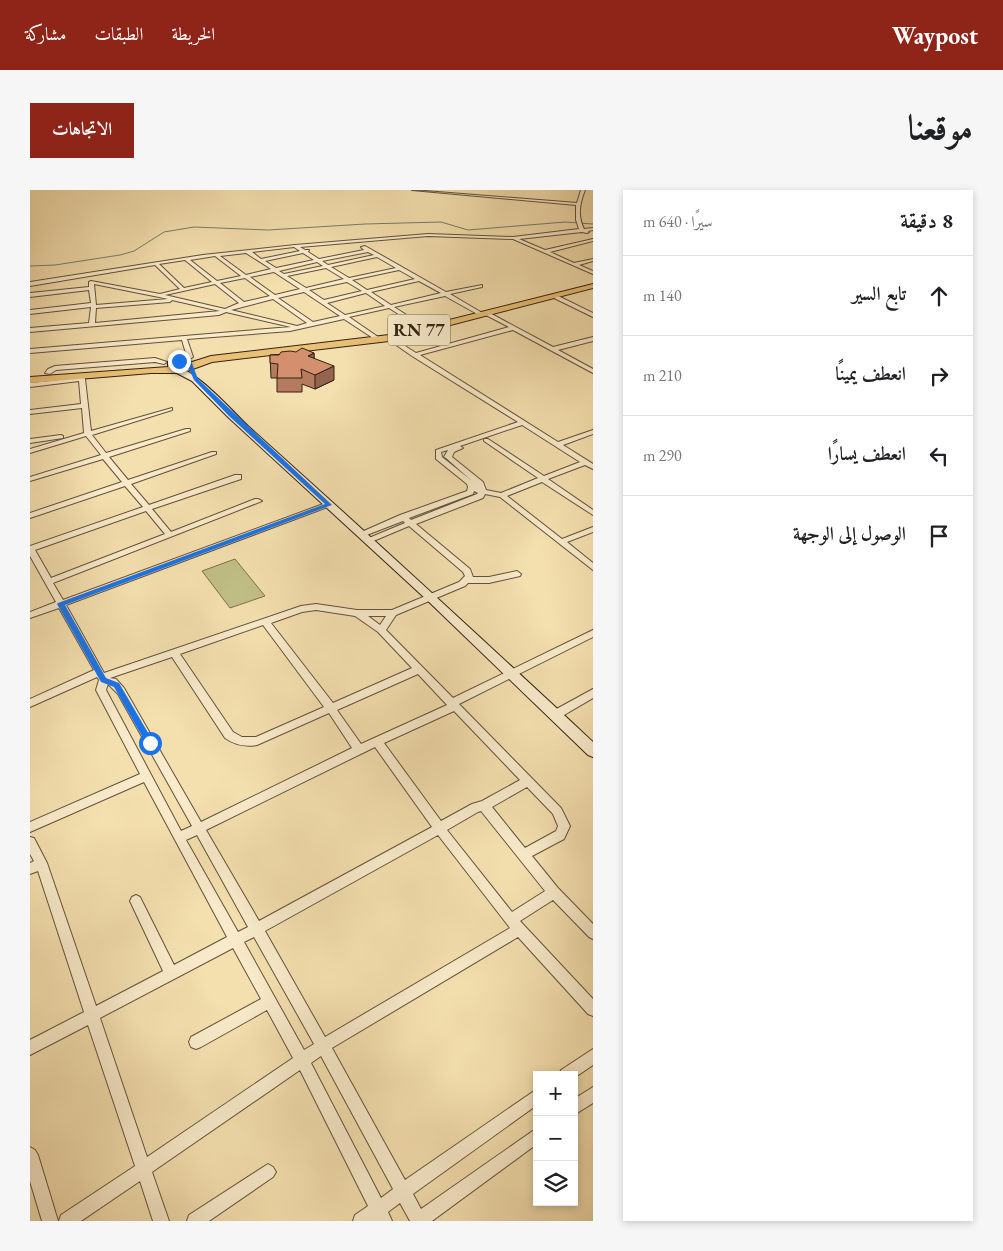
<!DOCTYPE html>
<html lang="ar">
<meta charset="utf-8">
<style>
body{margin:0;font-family:"EB Garamond",Amiri,serif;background:#f6f6f6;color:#202124;direction:rtl}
.controls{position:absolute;right:15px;bottom:15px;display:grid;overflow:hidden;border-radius:0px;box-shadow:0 2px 8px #0003}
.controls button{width:45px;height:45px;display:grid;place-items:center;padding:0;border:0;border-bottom:1px solid #e0e0e0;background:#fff;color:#202124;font:25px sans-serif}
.stop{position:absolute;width:15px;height:15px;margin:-11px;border:4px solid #1a73e8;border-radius:50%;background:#fff}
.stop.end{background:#1a73e8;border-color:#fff;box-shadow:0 1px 5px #0008}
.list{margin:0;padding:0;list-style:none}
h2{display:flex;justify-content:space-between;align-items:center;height:65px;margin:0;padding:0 20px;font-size:21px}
h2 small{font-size:16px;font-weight:400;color:#757577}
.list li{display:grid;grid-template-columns:32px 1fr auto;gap:15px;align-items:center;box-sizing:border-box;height:80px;padding:0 20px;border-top:1px solid #e0e0e0}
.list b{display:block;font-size:19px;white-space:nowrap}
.list em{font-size:16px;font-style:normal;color:#757577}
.icon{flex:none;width:28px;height:28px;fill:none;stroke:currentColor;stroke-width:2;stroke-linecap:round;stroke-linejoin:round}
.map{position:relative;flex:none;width:563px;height:1031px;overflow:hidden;direction:ltr;border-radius:0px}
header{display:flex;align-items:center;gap:30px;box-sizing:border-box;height:70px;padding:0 25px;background:#8f2418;color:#fff}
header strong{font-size:24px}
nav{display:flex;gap:28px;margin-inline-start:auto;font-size:18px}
.intro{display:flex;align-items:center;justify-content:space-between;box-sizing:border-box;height:120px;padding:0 30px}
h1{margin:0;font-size:35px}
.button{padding:12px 22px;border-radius:0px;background:#8f2418;color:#fff;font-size:18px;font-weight:700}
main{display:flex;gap:30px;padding:0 30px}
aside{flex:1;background:#fff;border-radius:0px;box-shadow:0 2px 8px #0003}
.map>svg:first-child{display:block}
.green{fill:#c1c086;stroke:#7a714c}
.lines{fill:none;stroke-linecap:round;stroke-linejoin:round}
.stream{stroke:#727f6d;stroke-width:1}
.street-casing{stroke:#62513a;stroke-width:2}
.secondary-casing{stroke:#322213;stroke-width:2}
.primary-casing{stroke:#322213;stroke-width:2}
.street{fill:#f8eaca;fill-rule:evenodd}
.secondary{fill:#f8eaca;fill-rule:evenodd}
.primary{fill:#eac077;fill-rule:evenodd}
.wall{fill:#b67b5f;stroke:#322213}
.shaded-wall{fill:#94644e;stroke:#322213}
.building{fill:#d48f6f;stroke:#322213}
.route{fill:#1a73e8}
.labels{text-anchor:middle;stroke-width:5;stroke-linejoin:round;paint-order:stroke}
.shield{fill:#f8eaca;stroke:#6d5e4a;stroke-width:1}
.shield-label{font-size:18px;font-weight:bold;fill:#322213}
</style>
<header>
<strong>Waypost</strong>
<nav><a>الخريطة</a><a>الطبقات</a><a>مشاركة</a></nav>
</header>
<div class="intro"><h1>موقعنا</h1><a class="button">الاتجاهات</a></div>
<main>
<aside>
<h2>8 دقيقة<small>سيرًا · 640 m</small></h2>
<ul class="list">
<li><svg class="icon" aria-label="ahead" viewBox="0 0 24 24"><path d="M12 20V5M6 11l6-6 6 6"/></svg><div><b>تابع السير</b></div><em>140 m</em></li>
<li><svg class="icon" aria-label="right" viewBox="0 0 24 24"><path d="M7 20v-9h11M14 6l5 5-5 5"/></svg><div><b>انعطف يمينًا</b></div><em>210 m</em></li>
<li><svg class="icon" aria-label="left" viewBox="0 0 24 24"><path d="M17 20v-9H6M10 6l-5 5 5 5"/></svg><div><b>انعطف يسارًا</b></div><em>290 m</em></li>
<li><svg class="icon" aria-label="arrive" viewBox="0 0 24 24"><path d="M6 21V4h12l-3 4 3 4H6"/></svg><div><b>الوصول إلى الوجهة</b></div></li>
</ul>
</aside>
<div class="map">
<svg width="563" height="1031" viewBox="0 0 563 1031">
<rect width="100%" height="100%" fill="#f4dfae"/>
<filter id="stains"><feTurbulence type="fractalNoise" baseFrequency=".004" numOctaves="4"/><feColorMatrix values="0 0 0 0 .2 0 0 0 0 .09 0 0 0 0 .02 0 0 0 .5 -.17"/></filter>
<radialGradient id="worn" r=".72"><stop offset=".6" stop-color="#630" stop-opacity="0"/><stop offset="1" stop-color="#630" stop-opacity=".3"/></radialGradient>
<path class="green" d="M205,369l30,37 -35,12 -28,-37z"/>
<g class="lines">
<path class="stream" d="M0,76l25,-1 65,-10 14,-4 30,-19 30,-5 74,3 97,-6 76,-2 27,8 97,-8 28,2"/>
<defs>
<g id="street">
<path d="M382,0l165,13 4,-13h4c-5,13 -8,25 -1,39l9,-1v2l-5,1 1,1 -2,1 -5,-1 -63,7 26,11 48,-11v2l-43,11 24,11 19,-4v2l-14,4 14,6v3l-80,-35 -85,-3 -128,11 5,3h4l-1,2 11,7 45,-9 -3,-3 4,-1 81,46 36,-7v2l-32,7 34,20 -5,1 -34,-19 -51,11 33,21 1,1 -3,2 -36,-23 -40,9 32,22v2l-2,1 -35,-23 -54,12 -103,8 6,18 -3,2 -3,-2 -5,-17 -152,13v-4l261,-22 -65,-15 -7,3 -189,17v-4l59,-5 2,-16 -61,7v-4l61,-7 -2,-13 -59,7v-4l59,-6v-5l2,-1 69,13 20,-5 -25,-24 -125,21v-4l173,-27 92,-10 133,-11 85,3 66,-8 -3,-9v-15zM264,57l6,4 -39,8 -9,-7zM338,62l6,3 -46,10 -6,-4zM216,63l25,16 -25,6 -26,-19zM273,63l11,7 -38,8 -11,-7zM185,66l26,20 -24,5 -27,-21zM347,67l19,11 -47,10 -18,-11zM155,70l27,22 -28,6 -25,-24zM287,72l6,4 -39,8 -5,-3zM296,78l18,11 -38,9 -19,-12zM369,80l16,9 -48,11 -15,-10zM244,82l26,17 -25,6 -25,-18zM215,88l25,18 -26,6 -24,-19zM389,91l22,12 -50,12 -20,-13zM317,92l15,9 -38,9 -15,-10zM64,94l65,13 9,2 -72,6zM185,94l24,19 -14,6 -60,-14zM274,102l36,24 -27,6 -35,-24zM336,103l19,13 -40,9 -18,-12zM243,109l34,24 -10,3 -66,-16zM142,110l48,11 -125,12 1,-15 74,-6z"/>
<path d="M524,104l39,19v4l-41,-20z"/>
<path d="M456,121l67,36 40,-10v4l-35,9 35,19v4l-80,-43 -93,25 138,87 35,-12v4l-30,11 30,19v5l-8,-4 -37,14 45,31v5l-51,-33 -35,14 55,43 31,-12v5l-26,10 26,21v7l-93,-73 -15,-3 -2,4 -67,26 54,45 3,8h16l28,-6 4,3 -1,2 -31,7h-21l-3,3 -69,29 -10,15 67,68 140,-68v7l-134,67 102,104 9,18 -6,13 -32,17 26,32 35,36v15l-4,-2 -36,-37 -33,21 73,78v17l-5,-2 -70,-77 -186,111 73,132 132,-91v16l-124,89 8,15 116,-81v16l-105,77h-22l-10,-18 -12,9 4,9h-39l2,-6 13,-9 -68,-136 -148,102 17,49h-16l-13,-40 -59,40h-22l2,-6 74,-49 -47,-141 -58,30v-15l54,-28 -46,-141 -8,3v-11l4,-2 -4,-7v-17l4,1 13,25 49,143 67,-35 -33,-70 2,-4 4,-2 4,2 34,68 53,-28 -83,-155 -114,50v-10l110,-48 -44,-84 3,-10 -2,-3 -67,30v-8l64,-29 -35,-62 -29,10v-6l26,-10 -26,-46v-10l113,-39 -18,-21 -95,32v-5l92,-31 -19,-23 -73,22v-4l71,-22 -15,-19 -56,17v-4l54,-16 -2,-25 -52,6v-4l51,-6 -2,-23 -49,6v-4l48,-5 1,-3h4l2,4 6,52 81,-23v2l-80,25 14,18 80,-24h4v2l-81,26 19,23 84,-28h4v2l-85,30 18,21 86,-30h6v4l-89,30 19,23 84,-33h3l4,2 -209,82 10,17 263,-97h6l1,2 -267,100 38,68 197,-67 15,-2 41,6h35l67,-28 6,-6 -2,-4 -54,-46 -38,16h-6l-1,-2 41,-17 -2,-2 -39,15h-3l-4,-2 43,-19 67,-24 1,-4 -1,-3 -31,-25v-9l82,-28 -106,-66 -26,-18 5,-1 25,16 93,-26 -25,-13 -1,-1zM492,235l58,37 -36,14 -56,-37h-4v2l54,37 -37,15 -15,-3 -3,-8 -31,-25 2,-5 9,-4 -3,-2zM418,260l-4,7 2,1 26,23 -30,-24 -1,-5zM444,301l4,2 -1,1 -66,26 -2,-2 64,-24zM116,321l19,23 -114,44 -16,-28zM286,420l39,6 23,16 34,36 -79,35 -62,-80 31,-11zM338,426h18l-6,9zM233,435l61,82 -68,30h-14l-9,-5 -53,-78zM142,467l53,81c10,7 20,9 32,7l72,-32 23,35 -151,74 -77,-134 -8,-9 -6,-1zM388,484l29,31 -86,39 -24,-34zM78,494l10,10 74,132 -11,5 -75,-141zM424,521l66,69 -38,21 -10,3 -31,17 -57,-78zM345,557l57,80 -173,94 -53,-91zM497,597l26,27 5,12 -2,5 -31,17 -33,-41zM451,621l64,80 -33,21 -65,-82 31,-18zM167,645l51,92 -10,5 -52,-92zM408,645l72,93 -185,109 -60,-106zM224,747l60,107 -10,6 -60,-108zM203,758l28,51 -70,38 -2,5 2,5 5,2 5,-2 66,-37 26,48 -146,99 -47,-139zM291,866l72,133 -12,9 -70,-135z"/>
<path d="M125,168l12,4 -3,2 -9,-2 -99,8 -6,4 -5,-1 3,-4 7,-3z"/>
<path d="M31,245l2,1v2l-33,5v-4z"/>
<path d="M563,499v9l-34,20h-8l-1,-3 1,-3z"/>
<path d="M563,859v16l-19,13v-3h-15l2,-5z"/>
<path d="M563,897v16l-19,12v-16z"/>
<path d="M0,957l5,3 3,5 20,66h-16l-12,-40z"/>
<path d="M238,974l5,3 3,5 -3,5 -64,44h-22l2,-6z"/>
</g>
<path id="secondary" d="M143,177c19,-2 61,46 76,60 116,104 230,209 344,315v15l-5,-2 -161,-155 -199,-183 -36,-36 -19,-10z"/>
<path id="primary" d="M563,94v4l-204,53 -177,21 -30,11h-31l-121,10v-6l138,-10v-5l12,-4 12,4 19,-6 178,-21zM153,173l3,3 -9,1 -1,-2z"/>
</defs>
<use href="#street" class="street-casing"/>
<use href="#secondary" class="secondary-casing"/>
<use href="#primary" class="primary-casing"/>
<use href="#street" class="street"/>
<use href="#secondary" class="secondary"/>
<use href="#primary" class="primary"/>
</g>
<path class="wall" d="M284,163v5l20,22 -19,9 -13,-5v8h-25v-14h-6l-1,-23z"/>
<g class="shaded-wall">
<path d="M284,163v14l-6,-11z"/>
<path d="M304,176v14l-19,9v-14z"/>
</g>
<path class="building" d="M272,158l12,5 -6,3 26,10 -19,9 -14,-6 1,9h-25l1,-14 -8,-1v-8h9l2,-3 9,-1 6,1z"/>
<path class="route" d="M149,169l12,2 7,18 134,126 -267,100 41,73 13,5 35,60 -4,3 -3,-1 -33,-58 -13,-5 -44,-78 1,-1 267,-99 -96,-88 -35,-36 -7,-16 -9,-2z"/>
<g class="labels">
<rect class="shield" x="358" y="124.5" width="62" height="31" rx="4"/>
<g class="shield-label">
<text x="389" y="146">RN 77</text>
</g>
</g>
<rect width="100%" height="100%" filter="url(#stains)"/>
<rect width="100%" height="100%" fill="url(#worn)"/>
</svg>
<div class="controls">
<button>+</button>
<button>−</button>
<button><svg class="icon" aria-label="layers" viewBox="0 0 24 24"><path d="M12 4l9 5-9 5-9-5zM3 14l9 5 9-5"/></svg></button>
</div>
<div class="stop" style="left:120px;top:553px"></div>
<div class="stop end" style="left:149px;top:171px"></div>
</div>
</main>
